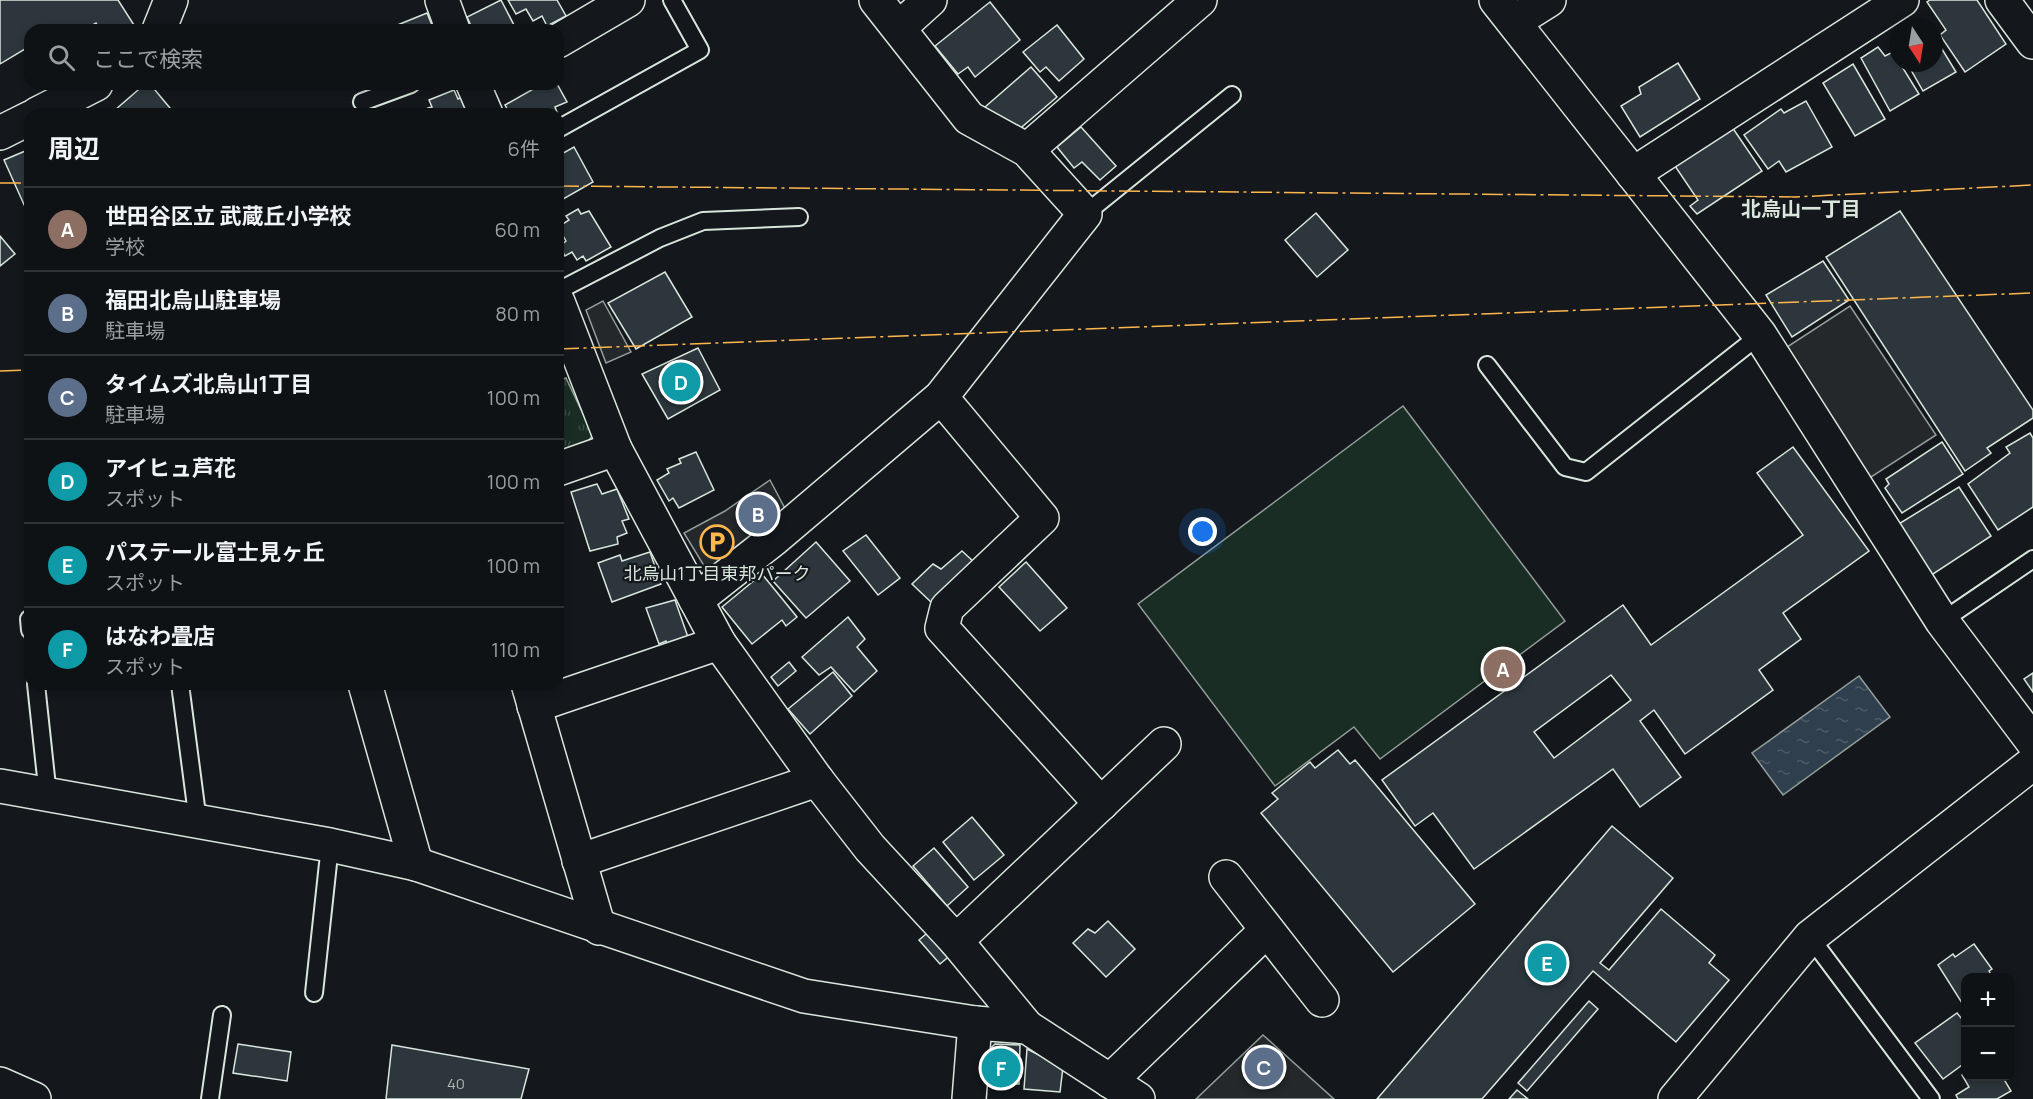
<!DOCTYPE html>
<html lang="ja">
<meta charset="utf-8">
<style>
body{margin:0;font-family:Manrope,"Noto Sans JP",sans-serif;background:#181b1e;color:#f1f3f6}
.controls{position:absolute;right:18px;bottom:18px;display:grid;overflow:hidden;border-radius:12px;box-shadow:0 3px 9px #0003}
.controls button{width:54px;height:54px;display:grid;place-items:center;padding:0;border:0;border-bottom:2px solid #2f3234;background:#0f1215;color:#f1f3f6;font:30px sans-serif}
.compass{position:absolute;left:1889px;top:18px;width:54px;height:54px;border-radius:50%;background:#0f1215;box-shadow:0 3px 9px #0003;rotate:168deg}
.you{position:absolute;left:1203px;top:532px;width:21px;height:21px;margin:-15px;border:4px solid #fff;border-radius:50%;background:#1a73e8;box-shadow:0 0 0 9px #1a73e833}
.badge{display:grid;place-items:center;width:39px;height:39px;border-radius:50%;background:#8c9099;color:#fff;font-size:20px;font-weight:700}
.pin{position:absolute;translate:-50% -50%;border:3px solid #fff;box-shadow:0 2px 6px #0006}
.list{margin:0;padding:0;list-style:none}
h2{display:flex;justify-content:space-between;align-items:center;height:78px;margin:0;padding:0 24px;font-size:26px}
h2 small{font-size:20px;font-weight:400;color:#9b9ea0}
.list li{display:grid;grid-template-columns:39px 1fr auto;gap:18px;align-items:center;box-sizing:border-box;height:84px;padding:0 24px;border-top:2px solid #2f3234}
.list b{display:block;font-size:22px;white-space:nowrap}
.list p{margin:0;font-size:20px;white-space:nowrap;color:#9b9ea0}
.list em{font-size:20px;font-style:normal;color:#9b9ea0}
.icon{flex:none;width:33px;height:33px;fill:none;stroke:currentColor;stroke-width:2;stroke-linecap:round;stroke-linejoin:round}
.map{position:relative;flex:none;width:2033px;height:1099px;overflow:hidden}
.search{position:absolute;background:#0f1215;box-shadow:0 3px 9px #0003;left:24px;top:24px;width:540px;height:66px;display:flex;align-items:center;gap:15px;box-sizing:border-box;padding:0 21px;border-radius:18px;color:#9b9ea0;font-size:22px}
.panel{position:absolute;background:#0f1215;box-shadow:0 3px 9px #0003;left:24px;top:108px;width:540px;height:582px;border-radius:18px}
.map>svg:first-child{display:block}
.grass{fill:url(#grass-tufts);stroke:#939e99;stroke-width:1.5}
.garden{fill:#1a2d24;stroke:#939e99;stroke-width:1.5}
.parking{fill:#24282b;stroke:#939e99;stroke-width:1.5}
.water{fill:url(#water-ripples);stroke:#939e99;stroke-width:1.5}
.building{fill:#2c363c;stroke:#d8e6dc;stroke-width:1.5;fill-rule:evenodd}
.lines{fill:none;stroke-linecap:round;stroke-linejoin:round}
.lane-casing{stroke:#d8e6dc;stroke-width:20}
.street-casing{stroke:#d8e6dc;stroke-width:36}
.secondary-casing{stroke:#d8e6dc;stroke-width:36}
.lane{stroke:#14181c;stroke-width:16}
.street{stroke:#14181c;stroke-width:33}
.secondary{stroke:#14181c;stroke-width:33}
.power{stroke:#ffb74d;stroke-width:1.5;stroke-dasharray:21 4.5 3 4.5;stroke-linecap:butt}
.labels{text-anchor:middle;stroke-width:4.5;stroke-linejoin:round;paint-order:stroke}
.number-label{font-size:15px;fill:#adbab4}
.poi-label{font-size:18px;fill:#d8e6dc;stroke:#14181c}
.neighbourhood-label{font-size:20px;font-weight:bold;fill:#d8e6dc;stroke:#14181c}
</style>
<div class="map">
<svg width="2033" height="1099" viewBox="0 0 2033 1099">
<defs>
<pattern id="grass-tufts" width="24" height="20" patternUnits="userSpaceOnUse" patternTransform="scale(1.5)"><rect width="24" height="20" fill="#1a2d24"/><path d="M3 7l-1-3M5 7V3M7 7l1-3M15 17l-1-3M17 17v-4M19 17l1-3" fill="none" stroke="#3b4b43"/></pattern>
<pattern id="water-ripples" width="26" height="14" patternUnits="userSpaceOnUse" patternTransform="scale(1.5)"><rect width="26" height="14" fill="#2f3f4d"/><path d="M2 4q2-2 4 0t4 0M15 11q2-2 4 0t4 0" fill="none" stroke="#4c5b66"/></pattern>
</defs>
<rect width="100%" height="100%" fill="#14181c"/>
<path class="grass" d="M566,378l27,57 -12,15 -23,8v-77z"/>
<path class="garden" d="M1403,406l162,215 -185,138 -26,-32 -79,59 -137,-182z"/>
<g class="parking">
<path d="M603,301l28,51 -25,11 -20,-53z"/>
<path d="M1850,306l86,129 -68,44 -81,-132z"/>
<path d="M770,480l20,38 -81,56 -25,-41 41,-22z"/>
<path d="M1263,1035l71,64h-138z"/>
</g>
<path class="water" d="M1859,676l31,41 -107,78 -31,-42z"/>
<g class="building">
<path d="M0,0h118l16,25 -8,5h-26l-4,-7 -12,7h-54v16l-30,18z"/>
<path d="M501,0l14,27 -6,3h-36l-6,-13z"/>
<path d="M508,0h49l9,16 -19,10 -5,-10 -9,5 -7,-12 -10,5z"/>
<path d="M1930,0h47l29,44 -41,28 -25,-37 6,-5 -19,-28z"/>
<path d="M990,2l30,38 -45,37 -7,-10 -10,7 -23,-28z"/>
<path d="M427,13l7,17h-38l-1,-4z"/>
<path d="M1057,25l27,34 -25,22 -13,-14 -6,5 -17,-20z"/>
<path d="M1934,36l22,36 -33,19 -16,-28h27z"/>
<path d="M1878,47l7,9 8,-4 26,42 -29,17 -29,-53z"/>
<path d="M1678,63l22,36 -60,38 -19,-31 20,-12 -2,-7z"/>
<path d="M1853,64l32,55 -30,17 -32,-53z"/>
<path d="M1031,67l26,30 -41,35 -11,-2 -20,-23z"/>
<path d="M145,84h5l25,30h-56l-4,-4z"/>
<path d="M542,84l2,4 13,-4 10,18 -12,5 2,5 -5,2h-42l-5,-9z"/>
<path d="M454,90l4,9 4,-2 7,17h-38l-3,-6 4,-1 -3,-7z"/>
<path d="M1806,101l26,46 -46,25 -7,-11 -11,8 -24,-34 37,-26 3,4z"/>
<path d="M1081,127l35,39 -16,14 -18,-18 -8,6 -17,-21z"/>
<path d="M1732,127l30,44 -65,43 -7,-8 8,-6 -23,-34z"/>
<path d="M574,147l19,35 -35,20v-46z"/>
<path d="M30,149v69l-26,-58z"/>
<path d="M578,209l3,5 8,-3 22,36 -25,14 -3,-5 -6,4 -5,-8 -7,4 -5,-10 6,-5 -8,-14 11,-7 -3,-4z"/>
<path d="M1900,211l133,199v8l-46,30 4,5 -26,18 -139,-214z"/>
<path d="M1316,213l32,37 -31,27 -32,-37z"/>
<path d="M0,236l15,18 -15,12z"/>
<path d="M1823,261l26,39 -57,37 -26,-42z"/>
<path d="M665,272l27,45 -56,32 -28,-46z"/>
<path d="M698,348l22,42 -52,29 -26,-45z"/>
<path d="M2030,433l3,5v69l-35,23 -30,-46 42,-31 -4,-6z"/>
<path d="M1942,442l21,32 -61,39 -17,-25 4,-4 -3,-5z"/>
<path d="M1793,447l76,104 -86,62 18,26 -42,31 14,20 -88,64 -31,-44 -14,11 41,56 -41,30 -27,-38 -139,100 -41,-56 -18,13 -33,-46 241,-175 28,40 152,-110 -46,-62zM1611,675l20,25 -77,58 -20,-26z"/>
<path d="M696,452l18,38 -35,18 -6,-10 -4,3 -12,-21 12,-7 -2,-4 14,-6 -2,-4z"/>
<path d="M597,484l5,10 15,-5 12,30 -7,2 5,12 -10,4 1,7 -28,7 -19,-59z"/>
<path d="M1959,487l32,49 -61,40 -33,-51z"/>
<path d="M866,535l34,43 -22,17 -35,-44z"/>
<path d="M816,542l34,39 -44,37 -33,-37z"/>
<path d="M962,551l13,12 -43,40 -20,-19 21,-20 8,5z"/>
<path d="M650,552l11,32 -49,18 -14,-39 22,-8 2,6z"/>
<path d="M1026,562l41,46 -27,23 -41,-44z"/>
<path d="M762,574l35,43 -11,9 -4,-6 -30,24 -30,-37z"/>
<path d="M675,600l14,40 -21,8 -2,-7 -7,3 -13,-36z"/>
<path d="M848,617l17,22 -8,8 20,24 -23,21 -23,-25 -12,8 -17,-18z"/>
<path d="M789,662l7,9 -18,15 -7,-9z"/>
<path d="M833,672l19,24 -42,38 -22,-25z"/>
<path d="M2033,673v19l-9,-13z"/>
<path d="M1338,750l12,14 5,-4 120,144 -82,68 -132,-159 17,-14 -6,-6 38,-31 5,6z"/>
<path d="M972,817l32,38 -30,25 -31,-38z"/>
<path d="M1612,826l61,52 -73,85 9,7 52,-61 54,46 -6,8 20,17 -53,62 -83,-71 -111,128h-105z"/>
<path d="M934,848l34,39 -21,19 -34,-40z"/>
<path d="M1108,921l27,28 -29,28 -33,-34 15,-14 7,4z"/>
<path d="M932,929l21,24 -13,11 -21,-24z"/>
<path d="M1974,944l18,25 -3,2 4,7h-27v22l-4,3 -24,-38 15,-11 2,3z"/>
<path d="M1589,1001l9,8 -71,82 -9,-8z"/>
<path d="M1957,1013l9,11v38l-23,17 -28,-36z"/>
<path d="M238,1044l53,8 -4,29 -54,-8z"/>
<path d="M995,1044l25,1 -1,39 -36,-1 1,-29z"/>
<path d="M392,1045l137,24 -8,30h-135z"/>
<path d="M1027,1049l36,18 -3,25 -36,-3z"/>
<path d="M1966,1073v3h36l9,15 -14,8h-39l-2,-4 13,-8 -7,-12z"/>
<path d="M1517,1090l11,9h-19z"/>
</g>
<g class="lines">
<defs>
<g id="lane">
<path d="M362,102l49,-18"/>
<path d="M558,129l142,-79 -28,-50"/>
<path d="M1085,214l147,-119"/>
<path d="M558,291l102,-53 43,-17 96,-4"/>
<path d="M1487,365l78,102 21,5 174,-137"/>
<path d="M29,619l1,11"/>
<path d="M1942,621l91,-62"/>
<path d="M36,684l12,112"/>
<path d="M180,684l18,138"/>
<path d="M1810,937l121,162"/>
<path d="M314,993l16,-148"/>
<path d="M210,1099l12,-84"/>
</g>
<g id="street">
<path d="M442,0l11,30"/>
<path d="M1496,0l264,335 182,286 91,121"/>
<path d="M2002,0l31,42"/>
<path d="M1514,22l35,-22"/>
<path d="M899,28l31,-28"/>
<path d="M159,30l12,-30"/>
<path d="M558,41l70,-41"/>
<path d="M473,84l13,30"/>
<path d="M37,114l59,-30"/>
<path d="M0,133l30,-15"/>
<path d="M1027,150l173,-150"/>
<path d="M1633,174l269,-174"/>
<path d="M558,302l57,147 104,194 98,137 53,68 86,93 71,86"/>
<path d="M941,397l101,121 -95,90 -5,20 159,176"/>
<path d="M558,469l57,-20"/>
<path d="M696,600l79,-62 166,-141 144,-183 -58,-64 -58,-32 -93,-118"/>
<path d="M365,684l51,180"/>
<path d="M528,684l71,244"/>
<path d="M534,706l185,-63"/>
<path d="M579,861l238,-81"/>
<path d="M1226,877l96,123"/>
<path d="M956,941l208,-197"/>
<path d="M1110,1081l157,-151"/>
<path d="M0,1084l34,15"/>
<path d="M969,1099l6,-76"/>
<path d="M1675,1099l135,-162 223,-174"/>
</g>
<path id="secondary" d="M0,786l330,59 86,19 388,132 171,27 52,4 111,72"/>
</defs>
<use href="#lane" class="lane-casing"/>
<use href="#street" class="street-casing"/>
<use href="#secondary" class="secondary-casing"/>
<use href="#lane" class="lane"/>
<use href="#street" class="street"/>
<use href="#secondary" class="secondary"/>
<g class="power">
<path d="M0,183h30"/>
<path d="M558,186l1237,11 238,-12"/>
<path d="M558,349l1475,-56"/>
<path d="M0,371l30,-1"/>
</g>
</g>
<defs>
<symbol id="parking-ring" viewBox="-11 -11 22 22"><circle r="9.5" fill="#14181c" stroke="#ffb74d" stroke-width="1.5"/><path d="M-3.5-5.5H1a3.5 3.5 0 0 1 0 7H-1V5.5H-3.5ZM-1-3.4V-.6H.8a1.4 1.4 0 0 0 0-2.8Z" fill="#ffb74d"/></symbol>
</defs>
<g fill-rule="evenodd">
<use href="#parking-ring" x="698" y="523" width="38" height="38"/>
</g>
<g class="labels">
<g class="number-label">
<text x="456" y="1089">40</text>
</g>
<g class="poi-label">
<text x="717" y="580">北烏山1丁目東邦パーク</text>
</g>
<g class="neighbourhood-label">
<text x="1801" y="216">北烏山一丁目</text>
</g>
</g>
</svg>
<div class="controls">
<button>+</button>
<button>−</button>
</div>
<svg class="compass" viewBox="-18 -18 36 36"><path d="M0-13l5 13h-10z" fill="#e53935"/><path d="M0 13l5-13h-10z" fill="#9b9ea0"/></svg>
<div class="you"></div>
<div class="pin badge" style="left:1503px;top:669px;background:#8d6e63">A</div>
<div class="pin badge" style="left:758px;top:514px;background:#5c6f8a">B</div>
<div class="pin badge" style="left:1264px;top:1067px;background:#5c6f8a">C</div>
<div class="pin badge" style="left:681px;top:382px;background:#0f9aa8">D</div>
<div class="pin badge" style="left:1547px;top:963px;background:#0f9aa8">E</div>
<div class="pin badge" style="left:1001px;top:1068px;background:#0f9aa8">F</div>
<div class="search"><svg class="icon" aria-label="search" viewBox="0 0 24 24"><circle cx="10" cy="10" r="6"/><path d="M15 15l6 6"/></svg>ここで検索</div>
<section class="panel">
<h2>周辺<small>6件</small></h2>
<ul class="list">
<li><span class="badge" style="background:#8d6e63">A</span><div><b>世田谷区立 武蔵丘小学校</b><p>学校</p></div><em>60 m</em></li>
<li><span class="badge" style="background:#5c6f8a">B</span><div><b>福田北烏山駐車場</b><p>駐車場</p></div><em>80 m</em></li>
<li><span class="badge" style="background:#5c6f8a">C</span><div><b>タイムズ北烏山1丁目</b><p>駐車場</p></div><em>100 m</em></li>
<li><span class="badge" style="background:#0f9aa8">D</span><div><b>アイヒュ芦花</b><p>スポット</p></div><em>100 m</em></li>
<li><span class="badge" style="background:#0f9aa8">E</span><div><b>パステール富士見ヶ丘</b><p>スポット</p></div><em>100 m</em></li>
<li><span class="badge" style="background:#0f9aa8">F</span><div><b>はなわ畳店</b><p>スポット</p></div><em>110 m</em></li>
</ul>
</section>
</div>
